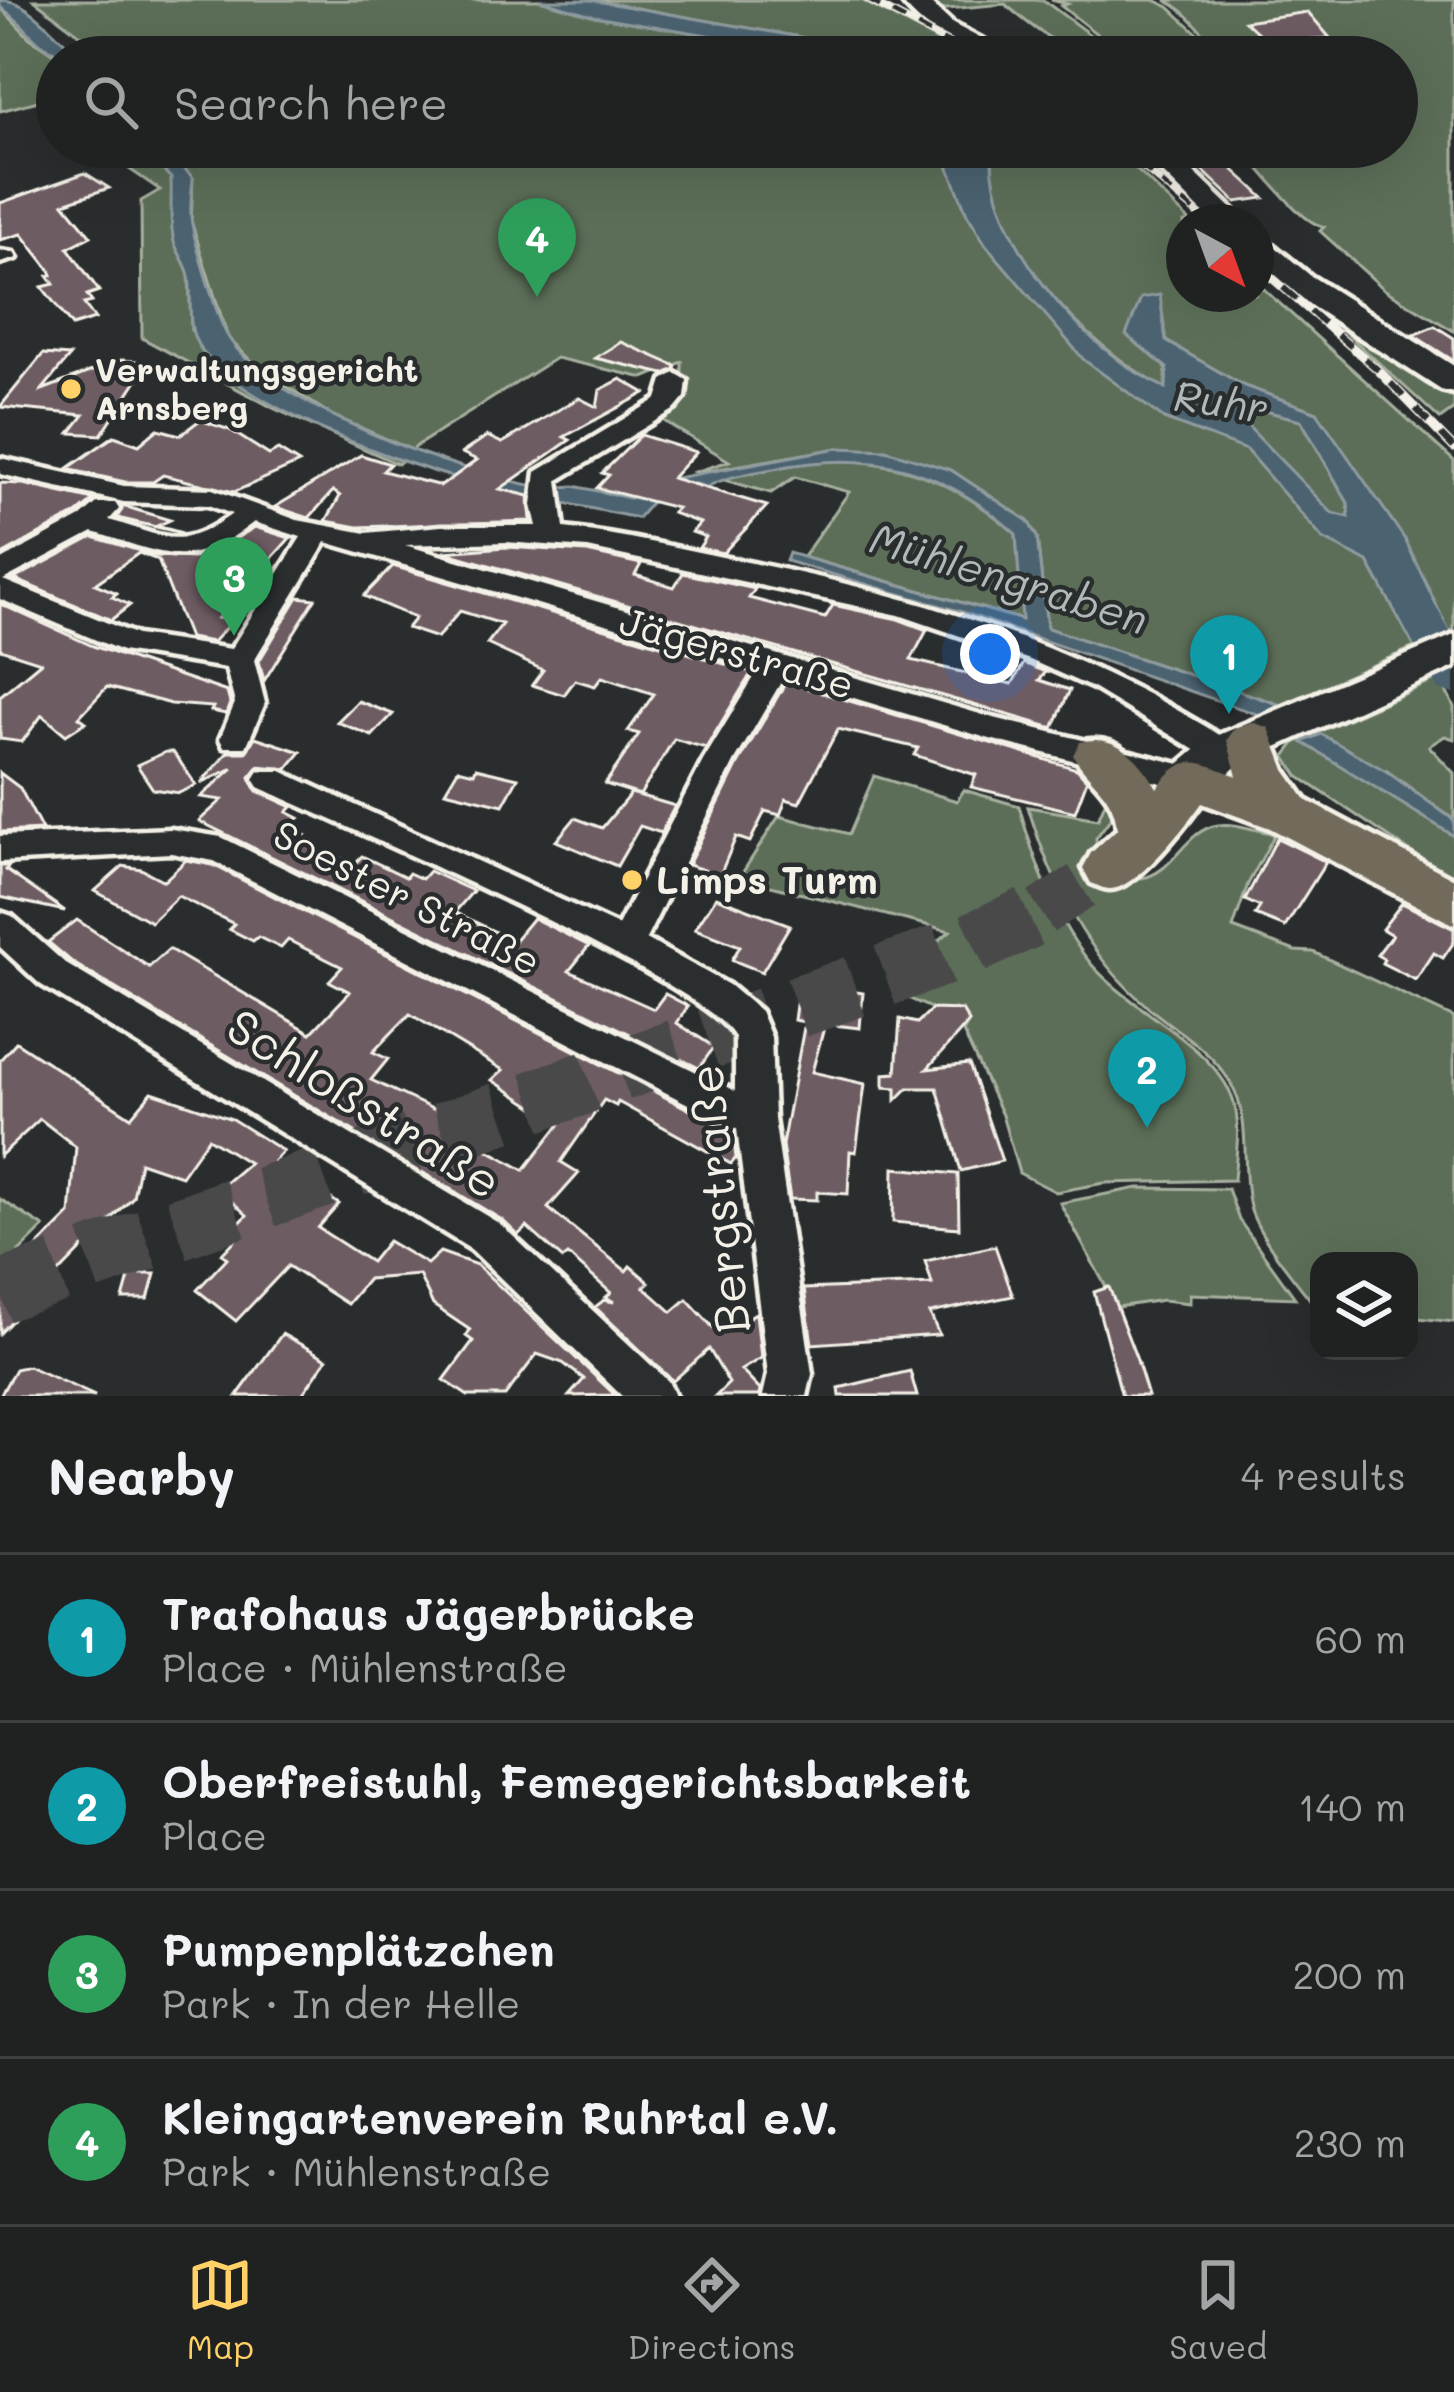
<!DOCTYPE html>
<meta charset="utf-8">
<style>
body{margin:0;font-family:Mali,sans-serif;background:#282a2a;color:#f1f3f6}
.controls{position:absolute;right:36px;bottom:36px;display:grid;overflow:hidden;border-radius:24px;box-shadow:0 12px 48px #0002}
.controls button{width:108px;height:108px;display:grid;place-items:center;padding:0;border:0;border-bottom:3px solid #3d3f40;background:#202222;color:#f1f3f6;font:60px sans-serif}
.compass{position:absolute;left:1166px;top:204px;width:108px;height:108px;border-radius:50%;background:#202222;box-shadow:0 12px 48px #0002;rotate:139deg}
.you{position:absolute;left:990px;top:654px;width:42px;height:42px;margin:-30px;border:9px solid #fff;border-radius:50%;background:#1a73e8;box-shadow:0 0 0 18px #1a73e833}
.badge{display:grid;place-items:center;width:78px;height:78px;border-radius:50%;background:#ffd166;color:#fff;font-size:39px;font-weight:700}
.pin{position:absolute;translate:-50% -99px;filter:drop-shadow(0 3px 6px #0008)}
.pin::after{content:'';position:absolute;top:63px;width:42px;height:36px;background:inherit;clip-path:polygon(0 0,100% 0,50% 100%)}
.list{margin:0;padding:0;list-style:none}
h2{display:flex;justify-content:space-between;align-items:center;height:156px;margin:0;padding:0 48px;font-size:51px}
h2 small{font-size:39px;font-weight:400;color:#a2a4a5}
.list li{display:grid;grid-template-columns:78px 1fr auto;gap:36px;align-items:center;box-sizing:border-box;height:168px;padding:0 48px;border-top:3px solid #3d3f40}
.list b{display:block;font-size:45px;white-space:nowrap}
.list p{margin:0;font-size:39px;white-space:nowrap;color:#a2a4a5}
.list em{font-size:39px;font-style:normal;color:#a2a4a5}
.icon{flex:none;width:66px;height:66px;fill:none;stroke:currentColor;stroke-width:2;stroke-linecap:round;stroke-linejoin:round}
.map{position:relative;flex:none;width:1454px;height:1396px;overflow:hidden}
.search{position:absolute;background:#202222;box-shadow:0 12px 48px #0002;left:36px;right:36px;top:36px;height:132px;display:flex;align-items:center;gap:30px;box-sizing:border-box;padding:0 42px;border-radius:66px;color:#a2a4a5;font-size:45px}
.sheet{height:828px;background:#202222}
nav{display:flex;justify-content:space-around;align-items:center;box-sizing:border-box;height:168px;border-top:3px solid #3d3f40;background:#202222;font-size:33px;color:#a2a4a5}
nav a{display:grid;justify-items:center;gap:6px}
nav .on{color:#ffd166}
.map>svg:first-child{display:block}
.green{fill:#5c6e58;stroke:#a8b0a0;stroke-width:3}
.water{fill:#4b626f;stroke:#8f9b9f;stroke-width:3;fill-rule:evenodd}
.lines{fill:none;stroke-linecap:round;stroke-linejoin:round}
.river{fill:#4b626f;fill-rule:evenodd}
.building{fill:#6e5c63;stroke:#f4f1e8;stroke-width:3;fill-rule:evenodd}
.primary-tunnel-far1{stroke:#484a4a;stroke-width:48;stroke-dasharray:48 24;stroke-linecap:butt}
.primary-tunnel{stroke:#484a4a;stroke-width:62;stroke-dasharray:62 32;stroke-linecap:butt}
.street-casing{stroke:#f4f1e8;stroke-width:9}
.secondary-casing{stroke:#f4f1e8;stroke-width:9}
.primary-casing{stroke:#f4f1e8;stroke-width:9}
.street{fill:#2a2d2e;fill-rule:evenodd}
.secondary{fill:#2a2d2e;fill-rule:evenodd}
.primary{fill:#726b5a;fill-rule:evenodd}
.rail-far1-casing{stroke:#f4f1e8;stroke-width:8}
.rail-casing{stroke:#f4f1e8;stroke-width:9}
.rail-far1{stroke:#2a2d2e;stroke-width:4.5;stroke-dasharray:14;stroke-linecap:butt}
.rail{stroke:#2a2d2e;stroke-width:6;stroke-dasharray:18;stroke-linecap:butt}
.poi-dot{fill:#ffd166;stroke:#2a2d2e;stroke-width:4.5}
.labels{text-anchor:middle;stroke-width:9;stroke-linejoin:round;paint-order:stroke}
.far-poi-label{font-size:33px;font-weight:bold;fill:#f4f1e8;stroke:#2a2d2e;text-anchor:start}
.street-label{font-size:39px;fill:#f4f1e8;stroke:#2a2d2e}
.poi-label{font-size:39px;font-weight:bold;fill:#f4f1e8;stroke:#2a2d2e;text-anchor:start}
.water-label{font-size:42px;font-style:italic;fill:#b0b8b8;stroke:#2a2d2e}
.near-street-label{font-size:48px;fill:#f4f1e8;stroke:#2a2d2e}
</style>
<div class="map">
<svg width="1454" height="1396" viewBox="0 0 1454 1396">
<rect width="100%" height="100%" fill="#2a2d2e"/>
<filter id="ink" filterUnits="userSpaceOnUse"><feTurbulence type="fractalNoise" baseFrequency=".00833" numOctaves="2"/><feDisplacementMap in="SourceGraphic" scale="24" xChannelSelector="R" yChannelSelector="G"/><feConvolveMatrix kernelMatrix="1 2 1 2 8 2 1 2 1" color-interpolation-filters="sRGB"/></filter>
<g filter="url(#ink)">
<g class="green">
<path d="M34,0h506l55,16 242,41h-727z"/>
<path d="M591,0h270l107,57h-81l-31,-10z"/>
<path d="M927,0h116l77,57c-50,0 -78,-21 -115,-53l-69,6z"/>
<path d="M1051,0h103l15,7 54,50h-97l-65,-51 6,-2z"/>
<path d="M1165,0h289v331l-69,-41 -65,-59 4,-4c-26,-5 -63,-60 -85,-80h158v-90c-30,0 -151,7 -170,-4 -27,-15 -31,-38 -62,-53z"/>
<path d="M0,7l30,31 28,19 -1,39 -57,15z"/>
<path d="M97,147h42l32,31 3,63 15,31 2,58 90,77 120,54 11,-11 -79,-34 -74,-47 -31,-31 -37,-117 2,-43 -29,-31h777l26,67 197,205 82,30 77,89 45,23 45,83 -96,-232 -73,-26 -78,-45v48c-81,-44 -181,-143 -174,-242h121l78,75h-7v72h72v-12l198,179v169l-173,75 -234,-77 -10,-91 -9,-16 -77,-51 -113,-22 -136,24c33,11 66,-5 101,-9 84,-10 151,15 213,71l7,86 -220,-63 46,-65 -54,-15 -24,16 -76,-21 34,-11 -70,-43 23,-15v-41l-38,16 -88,-20 -138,87 -20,19 -123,-55 -133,-71 -1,-137 19,-11z"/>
<path d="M1310,300l144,97v12l-14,10z"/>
<path d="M1261,410l40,10 47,83 2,15 -18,-4 -94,-97z"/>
<path d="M1454,672l-13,9 13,26v32l-9,-3 -16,10 25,27v47l-67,-49v21l67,44v45l-156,-105 -13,-20 11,-14z"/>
<path d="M874,776l83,25 7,-11 55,16c15,54 36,115 73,159 38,44 121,81 140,132 10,26 4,56 2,83l-130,3 -48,9 -37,-19 -17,-58 -39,-83 5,-8 -13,-15 -13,4 -43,-19 5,-23 46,-40 -211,-53 40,-62 70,18z"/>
<path d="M1110,791l6,20 -20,27 1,16 44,24c33,-4 43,-48 77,-53 18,-3 39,6 57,9l-27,50 -15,44 62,23 18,1 141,66v304l-45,-5v-56h-90l-3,46c-19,-25 -58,-70 -66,-100 -10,-42 3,-86 -20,-125 -20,-33 -52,-50 -81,-74 -63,-53 -97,-123 -121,-201l70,12z"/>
<path d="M1138,1188l90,1 11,31 56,78 -105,-4v9l-27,-3 -46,7 -57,-104z"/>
<path d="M0,1199l44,28 -44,44z"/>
</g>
<g class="water">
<path d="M0,0c35,0 55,42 85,57 -51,0 -49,-27 -85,-50z"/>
<path d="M540,0h51l265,47 31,10h-50l-242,-41z"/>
<path d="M139,147h25l29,31c-1,15 -4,32 -1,46 4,22 26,98 37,114 43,69 233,136 312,149l1,13c-82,-15 -295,-83 -342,-152 -15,-22 -7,-47 -11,-72 -2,-12 -11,-22 -15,-34 -5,-19 -2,-44 -3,-64z"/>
<path d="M941,147h51c-6,91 93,206 174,241l1,-20 -41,-33 15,-37 19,-3 6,46 78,45 73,26 89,129 42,89 -35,14 -45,-82 -45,-23 -77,-89 -82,-31 -80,-59 -98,-115 -19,-31zM1261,410l40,10 47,83 1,14 -17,-4 -93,-96z"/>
<path d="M838,448l48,2 65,20 77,51 9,16 10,91 234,77 -22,10 -297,-103 -176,-51 3,-8 233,67 -6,-86c-72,-65 -141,-85 -238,-66 -24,5 -49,7 -71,19l-11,-3 -34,6 -24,28 -84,-17 -7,-13 27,-2 56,12 14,-14z"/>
<path d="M1321,734l65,37 68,49v16l-152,-94z"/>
</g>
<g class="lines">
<path class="river" d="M1404,573l15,3 35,63v55l-16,-4 -55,-104 6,-10z"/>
</g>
<g class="building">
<path d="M1308,12l22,26 -62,4 -23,-21z"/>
<path d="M1226,163l21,19 17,16 -28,4 -37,-35z"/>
<path d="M85,173l24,15 -45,15 27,33 -23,12 31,43 -12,4 5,7 -8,2 11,15 -23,7 -30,-39 12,-3 -6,-8 4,-1 -2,-5 -28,-36 -22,6v-37z"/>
<path d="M1435,326l19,12v23l-41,-26z"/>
<path d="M621,342l55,24 -1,3 -11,5 -69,-16z"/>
<path d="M43,354l27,2 -28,34 79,-30 28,2 -48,73 -31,-2 14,-18 -84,-8z"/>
<path d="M621,379l24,14 -81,44 6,3 -70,49 29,7 2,25 -173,6 -32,-6 14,-25 -7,-5 -24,27 -34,-11 86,-52 29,9 -7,7 58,15 36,-26 -15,-7 25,-17 15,7 77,-45 18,9 3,-17z"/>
<path d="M200,420l30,10 39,25 9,-5 21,13 -65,29 -71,-17 -10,7h-28l-58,-13 47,-33 25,9 19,-16 22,6z"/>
<path d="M641,435l55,17 -24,26 95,28 -44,47 -24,-5 7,-11 -14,-5 8,-9 -28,-10 5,-5 -80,-20 12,-13 -7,-2z"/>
<path d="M0,483l23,1 71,16 -16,13 -78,43z"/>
<path d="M123,506l47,14 -13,6 25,7 -65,-15z"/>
<path d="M255,527l35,11 -72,80 14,3 -19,21 -24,-4 -31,-78 -19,-7 -44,31 22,9 -5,4 18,8 -19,15 -97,-41 79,-42 64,19 36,2 20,-6z"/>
<path d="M506,547l81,5 54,12 -6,11 39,12 9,-14 72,16 -6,9 76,20 8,-13 65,14 29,11 -16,30 101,24 12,-21 22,9 -7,8 31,10 -17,38 -609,-176z"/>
<path d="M393,566l359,106 -46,76 -32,-9 -34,56 -35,-11 34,-50 -11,-3 26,-37 -52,-17 -7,9 -20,-6 -11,15 -32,-10 11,-15 -56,-26 15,-20 -42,-13 -23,27 -30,-10 8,-10 -51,-22z"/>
<path d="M298,597l17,2 -51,82 -5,-20z"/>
<path d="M0,604l93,42 134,46 3,11 -4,11 -15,-3 2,-4 -42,-3 -64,-17 -28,30 7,5 -20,13 -24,-20 -20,27 -22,-3v-43l41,-34 -41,-13z"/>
<path d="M786,682l291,87 10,11 -12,32 -104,-25 5,-12 -62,-20 4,-7 -80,-19 -39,74 -13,-4 -6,16 -15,-4 -15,31 -14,-5 -16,38 -32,-10 50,-101z"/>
<path d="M358,701l35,13 -21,22 -35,-14z"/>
<path d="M255,737l46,15 -14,17 -28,-3 -9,11 7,14 35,16 -5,5 12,6 -10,9 16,8 -6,5 41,22 3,-3 11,5 8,-8 44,21 3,-4 13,6 7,-8 44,20 -18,21 59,29 19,-23 56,28 -20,25 85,38 11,-15 23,12 -11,17 37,24 -15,21 -500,-247 23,-21 -21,-3 32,-29 -32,15 27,-31h18z"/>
<path d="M166,752h7l23,33 -17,8 -26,-4 -16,-24z"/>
<path d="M476,768l42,10 -15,27 -58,-14 13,-22 16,4z"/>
<path d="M0,773l20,15 22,42 -42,2z"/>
<path d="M631,793l44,13 -14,27 -21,-7 -23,40 -61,-25 19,-23 27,10z"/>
<path d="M1277,838l49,24 -41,65 -30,-12 5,-8 -15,-7z"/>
<path d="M186,860l27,5 520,267 3,26 -5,6 -113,-62 -2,4 -12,-6 -43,62 18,11 -31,35 78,63 4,-5 19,16 -5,5 28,25 15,-13 32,35 37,-21 5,45 -20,12 19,20 -1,6h-43l13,-13 -20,-34 -36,32 -78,-74 9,-7 10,2 -8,-5 5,-4 -43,-38 -5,4 -36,-32 -9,8 -16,-15 -429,-257 -25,-21 29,-22 72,47 20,-18 142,84 39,-41 -21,-11 13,-14 -54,-27 -7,8 -23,-11 -5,4 -24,-12 5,-5 -56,-28 -27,26 -56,-31 28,-25 18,3 23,12zM410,1014l93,56 -11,10 68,44 -36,46 -61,-34 9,-11v-9l-12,-8 -8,10 -81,-38 17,-21 -15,-7z"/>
<path d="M0,866h9l-3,4 59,41 -65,-14z"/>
<path d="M716,897l74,28 -28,47 -30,-12 8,-14 -45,-17z"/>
<path d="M1402,903l52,26v13l-11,16 -9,-5 -18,27 -34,-17 2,-4 -7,-4 15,-20 -10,-6z"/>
<path d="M799,983l64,10 -3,35 -35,-4 -13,48 53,12 -9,68 -6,-1 -2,43 -31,-2v8l-27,-1 -8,-54 23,-123 -11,-2z"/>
<path d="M932,1009l30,1 7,12 -42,47 42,-5 33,97 -41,10 -24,-83h-29l-12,12v-12l-12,-1v-13l12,-1 4,-54 17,4z"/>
<path d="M16,1042l115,75 21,-25 80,27 51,32 -9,10 65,43 -21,24 53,34 17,-21 39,23 13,-12 37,13 138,130 -46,1 15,-17 -21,-16 -26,-9 -32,42h-37l-24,-16 29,-39 -7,-5 4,-6 -37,-25 -14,-30 -51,4 -21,25 -59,-38 -52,55 -39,-31 30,-32 -5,-4 20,-21 -7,-5 12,-13 -29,-26 31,-26 -41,-25 -27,38 -41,-14 -7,35 -133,136v-49l70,-70 6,-67 -36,-28 -40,37v-96z"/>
<path d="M894,1168l64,6 1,54 -66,-6z"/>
<path d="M995,1246l18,50 -83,17 9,22 -127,9 -8,-55 128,-5 -7,-23z"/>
<path d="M130,1274h25l-7,25h-25z"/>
<path d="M1109,1287l28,73 11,36h-26l-28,-104z"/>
<path d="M282,1334l45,25 -26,37h-64z"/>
<path d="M28,1366l67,30h-95l15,-27z"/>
<path d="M910,1371l7,25h-77l-1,-8z"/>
</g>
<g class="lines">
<path class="primary-tunnel-far1" d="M1041,912l69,-44"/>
<path class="primary-tunnel" d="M0,1292l965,-345 82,-38"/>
<defs>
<g id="street">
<path d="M0,251l14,2 3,5 -17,5z"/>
<path d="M675,373l12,7 -2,17 -10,12 -117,71 6,48c55,6 109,19 163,30 181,35 351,86 507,186l5,8 -5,8h-22l-119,-72 -63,-28 -131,-45 -311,-67 -82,-6 -101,3 585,172 202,50 11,4 5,8 -5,8 -11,4 -202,-52 -206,-62 -50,85 -88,177 83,46 31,26 11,26 3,82 38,255 -5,22h-44l5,-22 -31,-245 -523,-268 -43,-8 -171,9v-26l171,-7 50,8 514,254v-54c-35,-60 -393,-211 -476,-250l-5,-8 5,-8h22l337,155 85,-165 56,-92 -433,-127 -72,118 11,43 -19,44h-22l-4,-8 15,-36 -9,-35 -104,-17 -122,-52v-38l81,-44 16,-14h18l4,6 -10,11c57,16 70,33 123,-6l-24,-9 -84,-3 -124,-28v-16l124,28 88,3 85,31 69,13 75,-7h96l-5,-21 4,-33 121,-73 6,-19zM254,522l47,15 -70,112 -94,-14 -134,-55 90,-48c72,21 95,41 161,-10z"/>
<path d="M0,912l12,4 54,48 434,260 168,157 7,15h-53l-150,-146 -432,-266 -40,-37z"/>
</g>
<g id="secondary">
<path d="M900,0h27l26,24 63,33c-47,0 -86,-20 -116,-57z"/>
<path d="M1137,147h31l78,75h-34z"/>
<path d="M1256,237l11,3 44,36 143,90v27l-13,-3 -154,-100 -31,-27z"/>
<path d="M1454,635v32l-215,97 -30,27 -17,5 -17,-5 -7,-12 7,-12 32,-27z"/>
</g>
<path id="primary" d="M1252,722l17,6 16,42 21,30 148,79v46l-184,-97 -68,-25c-15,21 -65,86 -92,86 -7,0 -13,-4 -19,-6l-8,-15 8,-15 26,-24c-2,-36 -27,-45 -44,-74l7,-13c36,-10 60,17 77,46 28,-37 40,-27 80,-12l-10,-36 8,-12z"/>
</defs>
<use href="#street" class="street-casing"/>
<use href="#secondary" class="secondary-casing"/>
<use href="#primary" class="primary-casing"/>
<use href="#street" class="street"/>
<use href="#secondary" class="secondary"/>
<use href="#primary" class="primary"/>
<defs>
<g id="rail-far1">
<path d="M868,0l107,57"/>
<path d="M1119,147l89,75"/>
</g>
<path id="rail" d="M1256,264l121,105 77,79"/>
</defs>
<use href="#rail-far1" class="rail-far1-casing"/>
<use href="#rail" class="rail-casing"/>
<use href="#rail-far1" class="rail-far1"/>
<use href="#rail" class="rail"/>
</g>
</g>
<g class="poi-dot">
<circle cx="71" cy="389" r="12"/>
<circle cx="632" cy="880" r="12"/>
</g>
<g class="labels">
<g class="far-poi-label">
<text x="95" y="382">Verwaltungsgericht<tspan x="95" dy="38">Arnsberg</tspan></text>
</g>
<g class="street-label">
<text transform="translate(737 653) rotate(16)" y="14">Jägerstraße</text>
<text transform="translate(407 898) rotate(27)" y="14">Soester Straße</text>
</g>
<g class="poi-label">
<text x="656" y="894">Limps Turm</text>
</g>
<g class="water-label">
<text transform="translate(1221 402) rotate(8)" y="15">Ruhr</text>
<text transform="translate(1009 579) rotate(17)" y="15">Mühlengraben</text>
</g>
<g class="near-street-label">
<text transform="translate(364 1104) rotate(32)" y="17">Schloßstraße</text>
<text transform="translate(719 1199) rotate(-96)" y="17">Bergstraße</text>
</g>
</g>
</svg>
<div class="controls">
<button><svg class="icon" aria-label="layers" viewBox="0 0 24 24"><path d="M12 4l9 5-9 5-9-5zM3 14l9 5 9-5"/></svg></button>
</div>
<svg class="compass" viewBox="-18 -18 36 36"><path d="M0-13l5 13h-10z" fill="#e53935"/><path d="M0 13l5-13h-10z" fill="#a2a4a5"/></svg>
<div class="you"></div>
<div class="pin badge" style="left:1229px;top:714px;background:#0f9aa8">1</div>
<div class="pin badge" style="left:1147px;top:1128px;background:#0f9aa8">2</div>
<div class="pin badge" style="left:234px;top:636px;background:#2e9e5b">3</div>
<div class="pin badge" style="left:537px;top:297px;background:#2e9e5b">4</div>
<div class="search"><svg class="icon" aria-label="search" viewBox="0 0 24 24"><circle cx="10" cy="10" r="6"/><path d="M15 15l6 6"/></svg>Search here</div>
</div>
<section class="sheet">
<h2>Nearby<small>4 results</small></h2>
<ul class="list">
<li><span class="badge" style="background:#0f9aa8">1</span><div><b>Trafohaus Jägerbrücke</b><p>Place · Mühlenstraße</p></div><em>60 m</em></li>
<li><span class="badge" style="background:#0f9aa8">2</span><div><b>Oberfreistuhl, Femegerichtsbarkeit</b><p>Place</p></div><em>140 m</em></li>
<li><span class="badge" style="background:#2e9e5b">3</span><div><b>Pumpenplätzchen</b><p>Park · In der Helle</p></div><em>200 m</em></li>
<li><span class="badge" style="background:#2e9e5b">4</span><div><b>Kleingartenverein Ruhrtal e.V.</b><p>Park · Mühlenstraße</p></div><em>230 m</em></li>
</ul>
</section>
<nav>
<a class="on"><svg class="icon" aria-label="map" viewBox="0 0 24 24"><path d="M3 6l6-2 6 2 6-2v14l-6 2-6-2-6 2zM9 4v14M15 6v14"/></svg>Map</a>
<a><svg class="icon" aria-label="directions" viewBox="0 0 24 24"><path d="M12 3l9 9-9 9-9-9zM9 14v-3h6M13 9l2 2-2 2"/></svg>Directions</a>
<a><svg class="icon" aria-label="saved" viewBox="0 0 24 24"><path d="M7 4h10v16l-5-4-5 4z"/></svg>Saved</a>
</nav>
